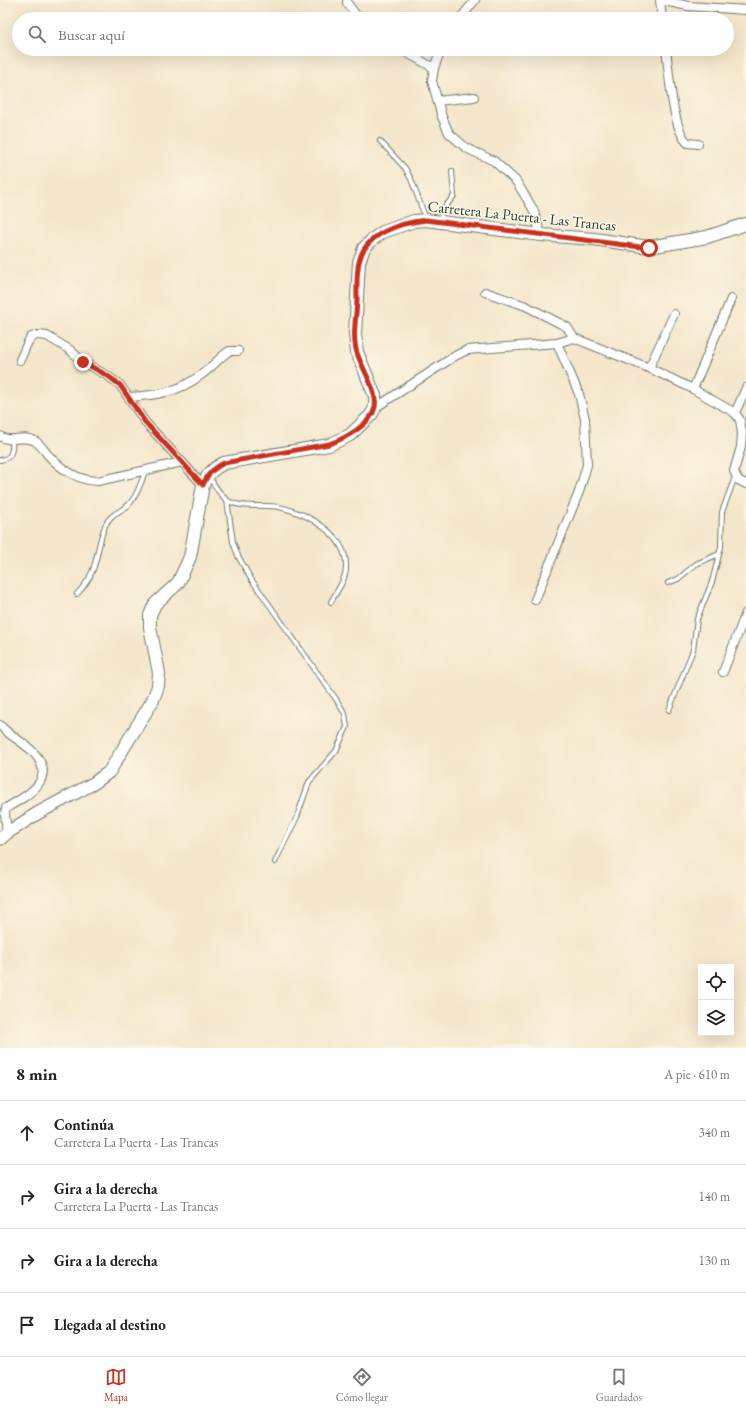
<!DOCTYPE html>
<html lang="es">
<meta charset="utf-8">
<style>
body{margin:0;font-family:"EB Garamond",serif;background:#f6f6f6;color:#202124}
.controls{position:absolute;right:12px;bottom:12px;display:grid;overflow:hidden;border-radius:0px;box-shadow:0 4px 16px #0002}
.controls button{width:36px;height:36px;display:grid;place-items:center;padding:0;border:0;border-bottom:1px solid #e0e0e0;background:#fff;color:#202124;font:20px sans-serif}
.stop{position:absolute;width:12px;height:12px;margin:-9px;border:3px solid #c8321e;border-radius:50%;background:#fff}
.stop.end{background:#c8321e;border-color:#fff;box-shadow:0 1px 4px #0008}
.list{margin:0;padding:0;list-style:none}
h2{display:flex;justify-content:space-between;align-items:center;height:52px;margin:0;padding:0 16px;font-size:17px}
h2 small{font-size:13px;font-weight:400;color:#757577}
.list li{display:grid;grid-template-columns:26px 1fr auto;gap:12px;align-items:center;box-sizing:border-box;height:64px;padding:0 16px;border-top:1px solid #e0e0e0}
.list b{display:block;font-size:15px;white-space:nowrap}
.list p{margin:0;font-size:13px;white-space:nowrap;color:#757577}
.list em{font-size:13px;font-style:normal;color:#757577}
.icon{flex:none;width:22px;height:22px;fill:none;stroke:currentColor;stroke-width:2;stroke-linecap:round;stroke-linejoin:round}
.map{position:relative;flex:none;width:746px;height:1048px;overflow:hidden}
.search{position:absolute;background:#fff;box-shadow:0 4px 16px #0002;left:12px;right:12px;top:12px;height:44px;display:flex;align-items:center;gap:10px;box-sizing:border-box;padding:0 14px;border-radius:22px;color:#757577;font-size:15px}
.sheet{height:308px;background:#fff}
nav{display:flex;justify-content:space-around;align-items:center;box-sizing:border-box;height:56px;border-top:1px solid #e0e0e0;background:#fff;font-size:11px;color:#757577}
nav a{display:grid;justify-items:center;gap:2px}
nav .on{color:#c8321e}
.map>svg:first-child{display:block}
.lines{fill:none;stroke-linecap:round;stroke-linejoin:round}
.lane-casing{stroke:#6a7869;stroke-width:6}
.street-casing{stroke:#6a7869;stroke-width:10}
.secondary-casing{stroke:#6a7869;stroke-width:14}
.lane{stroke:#fff;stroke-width:4}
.street{stroke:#fff;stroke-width:8}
.secondary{stroke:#fff;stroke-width:12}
.route{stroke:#c8321e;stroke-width:5}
.labels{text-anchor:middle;stroke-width:3.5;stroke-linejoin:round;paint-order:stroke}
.street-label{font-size:15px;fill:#1f3d34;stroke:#fcf5e5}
</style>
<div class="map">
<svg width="746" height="1048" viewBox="0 0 746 1048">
<rect width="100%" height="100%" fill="#fcf5e5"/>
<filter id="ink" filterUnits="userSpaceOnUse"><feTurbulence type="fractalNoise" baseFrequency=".025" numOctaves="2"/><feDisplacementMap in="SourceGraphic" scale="8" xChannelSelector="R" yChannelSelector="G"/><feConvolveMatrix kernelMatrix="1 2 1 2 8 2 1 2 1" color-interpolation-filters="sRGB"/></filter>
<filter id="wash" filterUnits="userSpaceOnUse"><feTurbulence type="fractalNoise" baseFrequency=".012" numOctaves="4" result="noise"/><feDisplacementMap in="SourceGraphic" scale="16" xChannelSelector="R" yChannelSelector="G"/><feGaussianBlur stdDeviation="0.9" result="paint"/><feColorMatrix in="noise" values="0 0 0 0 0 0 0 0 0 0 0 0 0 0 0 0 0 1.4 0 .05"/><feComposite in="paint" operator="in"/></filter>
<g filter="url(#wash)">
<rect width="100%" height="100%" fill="#f4e6cb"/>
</g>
<g filter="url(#ink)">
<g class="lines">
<defs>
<g id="lane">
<path d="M380,141l25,27 6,11 15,40"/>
<path d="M440,220l3,-11 11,-13 -2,-25"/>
<path d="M0,460c12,-1 13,-10 12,-20"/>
<path d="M209,477c6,8 12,21 21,25 16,7 33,2 49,5 28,6 69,28 67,61 0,12 -10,24 -15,34"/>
<path d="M227,500l6,42 5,14 13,23 85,120 9,15 2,13 -11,24 -27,31 -12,35 -22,45"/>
<path d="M668,583l10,-4 18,-15 23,-10"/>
<path d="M77,594c23,-24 17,-40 28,-68 6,-15 19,-14 26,-24 7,-9 11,-21 14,-31"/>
<path d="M669,710l24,-60 4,-31 15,-37 9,-35 1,-35 13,-35"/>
</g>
<g id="street">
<path d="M347,0v3l12,16"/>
<path d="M660,0l28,6 58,4"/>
<path d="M660,0l2,19"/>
<path d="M460,19l15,-19"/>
<path d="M400,49l34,19 -2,13 10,36 7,16 17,15 28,13 22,20 17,28 8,26"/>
<path d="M666,49c3,21 6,81 22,94l10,1"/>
<path d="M434,68l7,-19"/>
<path d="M437,101l37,-4"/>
<path d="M485,292l41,14 41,21 7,11"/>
<path d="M20,360l8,-18 3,-5 7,-2 9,1 23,14 13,12 25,14 12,9 25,37 58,63"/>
<path d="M649,368l25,-54"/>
<path d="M693,389l38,-90"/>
<path d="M129,397c29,-2 48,-4 72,-22 10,-7 18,-17 28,-24h9"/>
<path d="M375,408l80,-52 12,-6 90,-7 17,-5 75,30 44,21 42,24 5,7 2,13 -1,14 -7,24 4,9 8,4"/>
<path d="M735,413l11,-25"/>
<path d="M0,436c11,8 24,-2 35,5 5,3 9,9 13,14 13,14 31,26 50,26l84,-19"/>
<path d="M535,600l44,-108 8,-27 -2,-46 -6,-25 -22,-51"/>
<path d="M723,672l23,-59"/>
<path d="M0,725c10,12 23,16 33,27 26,27 -6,44 -27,56l-1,6 2,19"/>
</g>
<path id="secondary" d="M0,839l7,-6 31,-20 56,-30 15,-11 44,-72 5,-14 1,-13 -9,-46v-12l5,-11 23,-21 12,-26 13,-72c5,-12 10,-16 21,-22l105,-18 21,-10 21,-20 4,-7v-12l-18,-44 -2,-18 4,-72 5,-14 9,-9 10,-7 31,-11 12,-1 115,15 53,4 55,8 58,-10 39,-13"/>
</defs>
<use href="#lane" class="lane-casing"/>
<use href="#street" class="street-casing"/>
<use href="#secondary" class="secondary-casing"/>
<use href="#lane" class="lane"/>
<use href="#street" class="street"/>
<use href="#secondary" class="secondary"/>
</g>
</g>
<g class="lines" filter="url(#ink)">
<path class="route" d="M83,362l25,14 12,9 25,37 58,63c5,-12 10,-16 21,-22l105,-19c15,-5 43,-20 46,-37 3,-15 -13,-39 -18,-54 -5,-16 -1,-35 0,-51 0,-13 -1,-27 2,-40 6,-29 41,-39 67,-42l223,28"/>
</g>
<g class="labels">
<g class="street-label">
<text transform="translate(522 216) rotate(6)" y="5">Carretera La Puerta - Las Trancas</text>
</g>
</g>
</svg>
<div class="controls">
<button><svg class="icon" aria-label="locate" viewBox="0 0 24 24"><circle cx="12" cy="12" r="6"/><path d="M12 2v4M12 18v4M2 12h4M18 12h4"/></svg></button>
<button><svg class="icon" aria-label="layers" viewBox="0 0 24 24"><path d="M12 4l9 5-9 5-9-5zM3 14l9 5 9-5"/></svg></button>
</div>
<div class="stop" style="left:649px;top:248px"></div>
<div class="stop end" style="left:83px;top:362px"></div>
<div class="search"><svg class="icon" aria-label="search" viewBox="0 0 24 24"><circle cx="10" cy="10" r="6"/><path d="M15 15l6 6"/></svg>Buscar aquí</div>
</div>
<section class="sheet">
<h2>8 min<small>A pie · 610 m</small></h2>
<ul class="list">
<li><svg class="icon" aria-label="ahead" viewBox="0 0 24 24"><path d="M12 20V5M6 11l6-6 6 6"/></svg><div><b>Continúa</b><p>Carretera La Puerta - Las Trancas</p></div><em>340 m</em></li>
<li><svg class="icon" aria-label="right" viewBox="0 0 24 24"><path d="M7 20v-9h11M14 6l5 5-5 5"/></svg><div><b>Gira a la derecha</b><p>Carretera La Puerta - Las Trancas</p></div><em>140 m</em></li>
<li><svg class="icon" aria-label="right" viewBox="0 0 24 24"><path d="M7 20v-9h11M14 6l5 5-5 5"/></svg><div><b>Gira a la derecha</b></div><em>130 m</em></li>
<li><svg class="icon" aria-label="arrive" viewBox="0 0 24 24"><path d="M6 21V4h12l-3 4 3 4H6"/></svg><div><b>Llegada al destino</b></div></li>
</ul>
</section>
<nav>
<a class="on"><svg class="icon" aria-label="map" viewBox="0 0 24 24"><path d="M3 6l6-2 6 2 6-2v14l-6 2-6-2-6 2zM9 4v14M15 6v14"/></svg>Mapa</a>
<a><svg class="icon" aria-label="directions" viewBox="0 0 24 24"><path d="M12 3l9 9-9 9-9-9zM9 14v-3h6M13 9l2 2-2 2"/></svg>Cómo llegar</a>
<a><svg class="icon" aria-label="saved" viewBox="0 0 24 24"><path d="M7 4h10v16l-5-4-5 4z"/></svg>Guardados</a>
</nav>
